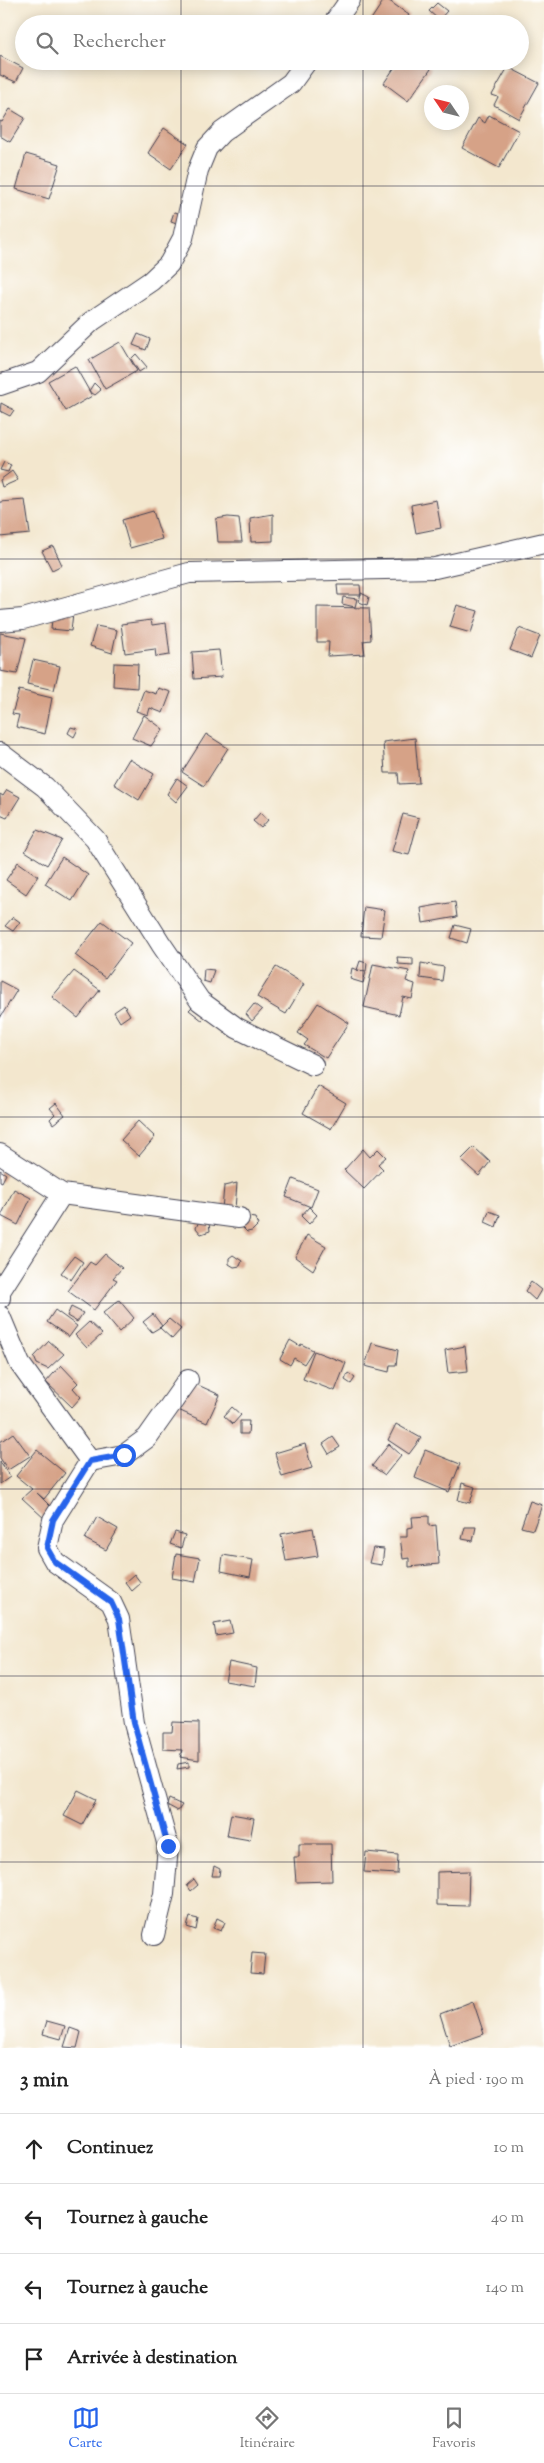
<!DOCTYPE html>
<html lang="fr">
<meta charset="utf-8">
<style>
body{margin:0;font-family:"Sorts Mill Goudy",serif;background:#f6f6f6;color:#222}
.compass{position:absolute;left:424px;top:85px;width:45px;height:45px;border-radius:50%;background:#fff;box-shadow:0 2px 12px #0003;rotate:305deg}
.stop{position:absolute;width:15px;height:15px;margin:-11px;border:4px solid #2563eb;border-radius:50%;background:#fff}
.stop.end{background:#2563eb;border-color:#fff;box-shadow:0 1px 5px #0008}
.list{margin:0;padding:0;list-style:none}
h2{display:flex;justify-content:space-between;align-items:center;height:65px;margin:0;padding:0 20px;font-size:21px}
h2 small{font-size:16px;font-weight:400;color:#767676}
.list li{display:grid;grid-template-columns:32px 1fr auto;gap:15px;align-items:center;box-sizing:border-box;height:70px;padding:0 20px;border-top:1px solid #e0e0e0}
.list b{display:block;font-size:19px;white-space:nowrap}
.list em{font-size:16px;font-style:normal;color:#767676}
.icon{flex:none;width:28px;height:28px;fill:none;stroke:currentColor;stroke-width:2;stroke-linecap:round;stroke-linejoin:round}
.map{position:relative;flex:none;width:544px;height:2048px;overflow:hidden}
.search{position:absolute;background:#fff;box-shadow:0 2px 12px #0003;left:15px;right:15px;top:15px;height:55px;display:flex;align-items:center;gap:12px;box-sizing:border-box;padding:0 18px;border-radius:28px;color:#767676;font-size:19px}
.sheet{height:345px;background:#fff}
nav{display:flex;justify-content:space-around;align-items:center;box-sizing:border-box;height:70px;border-top:1px solid #e0e0e0;background:#fff;font-size:14px;color:#767676}
nav a{display:grid;justify-items:center;gap:2px}
nav .on{color:#2563eb}
.map>svg:first-child{display:block}
.building{fill:#d6a287}
.lines{fill:none;stroke-linecap:round;stroke-linejoin:round}
.minor-casing{stroke:#414051;stroke-width:22}
.minor{stroke:#fff;stroke-width:20}
.route{stroke:#2563eb;stroke-width:6}
.grid{fill:none;stroke:#22223b;stroke-width:1;stroke-opacity:0.55}
</style>
<div class="map">
<svg width="544" height="2048" viewBox="0 0 544 2048">
<rect width="100%" height="100%" fill="#fff"/>
<filter id="ink" filterUnits="userSpaceOnUse"><feTurbulence type="fractalNoise" baseFrequency=".02" numOctaves="2"/><feDisplacementMap in="SourceGraphic" scale="10" xChannelSelector="R" yChannelSelector="G"/><feConvolveMatrix kernelMatrix="1 2 1 2 8 2 1 2 1" color-interpolation-filters="sRGB"/></filter>
<filter id="wash" filterUnits="userSpaceOnUse"><feTurbulence type="fractalNoise" baseFrequency=".0096" numOctaves="4" result="noise"/><feDisplacementMap in="SourceGraphic" scale="20" xChannelSelector="R" yChannelSelector="G"/><feGaussianBlur stdDeviation="1.12" result="paint"/><feColorMatrix in="noise" values="0 0 0 0 0 0 0 0 0 0 0 0 0 0 0 0 0 1.4 0 .05"/><feComposite in="paint" operator="in"/></filter>
<g filter="url(#wash)">
<rect width="100%" height="100%" fill="#f3e7ce"/>
<g id="blocks">
<g class="building">
<path d="M384,0h4l21,15 -6,9h-35z"/>
<path d="M437,3l10,8 -8,9 -10,-9z"/>
<path d="M433,18l8,6h-12z"/>
<path d="M0,56l23,12 -7,14 -16,-7z"/>
<path d="M399,61h21l11,8 -23,32 -24,-18z"/>
<path d="M427,61h11l-4,5z"/>
<path d="M508,67l31,16 -20,36 -25,-14 4,-8 -6,-2z"/>
<path d="M10,109l15,9 -15,24 -10,-6v-15l2,1z"/>
<path d="M489,115l30,16 -20,37 -37,-20 16,-30 7,5z"/>
<path d="M164,128l24,16 -17,25 -23,-16z"/>
<path d="M26,154l34,10 -11,35 -33,-10z"/>
<path d="M174,212l12,3 -4,10 -11,-4z"/>
<path d="M138,334l12,5 -4,11 -13,-5z"/>
<path d="M120,342l17,29 -32,18 -16,-29z"/>
<path d="M136,354l11,13 -8,5 -8,-13z"/>
<path d="M75,366l17,30 -26,15 -18,-30z"/>
<path d="M94,383l7,7 -6,5 -6,-4z"/>
<path d="M1,403l13,7 -4,6 -10,-5z"/>
<path d="M4,462l7,3 -3,7 -8,-2z"/>
<path d="M12,471l6,9 -16,7 -2,-7z"/>
<path d="M25,500l5,34 -30,3v-35z"/>
<path d="M436,500l5,28 -25,5 -5,-28z"/>
<path d="M153,511l9,28 -32,9 -8,-28z"/>
<path d="M273,514v27l-22,1 -1,-24z"/>
<path d="M228,517l11,1 3,24h-24l-2,-23z"/>
<path d="M53,546l9,19 -10,5 -10,-19z"/>
<path d="M337,585h23l1,10h-23z"/>
<path d="M361,593l8,4 -2,8 -8,-3z"/>
<path d="M343,597l14,2 -2,8 -13,-3z"/>
<path d="M457,605l21,6 -7,22 -21,-6z"/>
<path d="M317,607l52,1 2,32 -8,1 2,13 -37,2 1,-14h-12z"/>
<path d="M53,611l20,2 -2,18 -20,-2z"/>
<path d="M151,620l1,5 14,-2 4,32 -14,2 -1,-8 -30,4 -4,-29z"/>
<path d="M96,626l21,4 -5,23 -22,-7z"/>
<path d="M519,628l21,8 -9,22 -21,-8z"/>
<path d="M0,633l26,5 -9,36 -17,-3z"/>
<path d="M219,650l3,27 -28,2 -2,-27z"/>
<path d="M33,660l27,6 -6,24 -27,-6z"/>
<path d="M114,663l24,1 -1,24 -24,-2z"/>
<path d="M158,688l13,4 -8,21 -13,-5 -2,7 -12,-4 8,-21 12,4z"/>
<path d="M19,690l33,8 -7,36 -29,-7 3,-12 -7,-1z"/>
<path d="M144,715l19,14 -12,17 -19,-8z"/>
<path d="M71,727l7,2 -4,8 -6,-4z"/>
<path d="M206,734l22,14 -24,38 -22,-14z"/>
<path d="M415,738l4,45 -20,1 -1,-11h-13l-2,-31z"/>
<path d="M129,759l25,15 -15,26 -25,-16z"/>
<path d="M177,778l11,8 -12,16 -9,-8z"/>
<path d="M7,790l13,7 -13,21 -7,-3v-21l3,2z"/>
<path d="M260,813l8,7 -7,8 -8,-7z"/>
<path d="M403,814l16,4 -10,37 -17,-4z"/>
<path d="M37,830l25,10 -15,25 -22,-14z"/>
<path d="M62,857l26,18 -16,26 -27,-17z"/>
<path d="M18,862l20,14 -12,18 -20,-14z"/>
<path d="M455,902l2,15 -34,6 -2,-15z"/>
<path d="M364,907l21,3 -4,27 -20,-1z"/>
<path d="M13,917l7,5 -7,9 -8,-5z"/>
<path d="M102,921l29,22 -26,35 -30,-23z"/>
<path d="M455,925l16,4 -4,14 -16,-5z"/>
<path d="M397,957l16,1v7l-15,-1z"/>
<path d="M360,961l7,2 -1,8 -9,-1 9,2 -3,11 -13,-4 2,-11 5,2z"/>
<path d="M421,963l23,4 -2,14 -22,-3z"/>
<path d="M373,964l36,7 -3,10 9,3 -3,15 -9,-2 -4,18 -35,-8z"/>
<path d="M276,967l28,17 -18,30 -29,-17z"/>
<path d="M204,969l10,1 -4,13 -7,-2z"/>
<path d="M74,971l26,19 -22,28 -26,-21z"/>
<path d="M0,981l17,9 -17,28z"/>
<path d="M196,1003l13,12 -6,6 -14,-11z"/>
<path d="M318,1003l31,20 -23,35 -22,-13 4,-5 -10,-7z"/>
<path d="M254,1004l8,6 -10,11 -6,-7z"/>
<path d="M124,1005l6,10 -10,7 -6,-10z"/>
<path d="M318,1086l28,17 -15,26 -28,-16z"/>
<path d="M56,1103l9,12 -12,9 -3,-5 5,-5 -5,-6z"/>
<path d="M138,1121l17,16 -16,19 -18,-16z"/>
<path d="M474,1147l16,15 -11,14 -18,-16z"/>
<path d="M363,1149l7,8 8,-8 8,8 -8,7 5,5 -19,20 -20,-19z"/>
<path d="M0,1170l6,4 -4,8 -2,-1z"/>
<path d="M293,1179l25,10 -7,18 -25,-10z"/>
<path d="M237,1183l-2,26 -13,1 2,-24z"/>
<path d="M14,1189l17,9 -13,27 -17,-9z"/>
<path d="M309,1207l8,8 -8,9 -8,-8z"/>
<path d="M489,1211l11,4 -4,12 -11,-5z"/>
<path d="M248,1217l7,1 3,7 -6,6 -5,1 -4,-4 2,-8z"/>
<path d="M199,1221l10,2 1,8 -9,3 -5,-6z"/>
<path d="M307,1235l19,11 -13,24 -18,-13z"/>
<path d="M105,1254l17,14 -9,10 4,2 -23,30 -26,-19 22,-29 5,3z"/>
<path d="M233,1255l9,6 -2,5 -6,1 -5,-3v-6z"/>
<path d="M74,1256l9,6 -12,18 -10,-7z"/>
<path d="M531,1282l10,8 -6,10 -10,-9z"/>
<path d="M119,1300l15,18 -15,14 -16,-19z"/>
<path d="M71,1307l12,6 -6,9 -10,-6z"/>
<path d="M55,1310l22,16 -8,11 -22,-15z"/>
<path d="M153,1314l9,12 -10,6 -9,-10z"/>
<path d="M169,1319l12,10 -9,10 -12,-11z"/>
<path d="M89,1322l13,12 -15,14 -12,-13z"/>
<path d="M290,1340l10,6 1,-2 12,6 -9,14 -10,-6 -4,7 -10,-6z"/>
<path d="M49,1341l15,13 -16,15 -11,-5 -3,-7z"/>
<path d="M372,1343l26,7 -2,15h-6l-1,7 -24,-6z"/>
<path d="M465,1346l3,25 -20,2 -3,-23z"/>
<path d="M314,1351l32,12 -11,28 -32,-12z"/>
<path d="M61,1365l17,18 -5,5 8,9 -9,10 -26,-25z"/>
<path d="M348,1373l7,5 -4,6 -6,-4z"/>
<path d="M189,1381l31,14 -13,28 -31,-14z"/>
<path d="M232,1407l9,8 -8,9 -9,-8z"/>
<path d="M240,1421h9l-1,13h-8z"/>
<path d="M396,1424l25,14 -12,16 -21,-14z"/>
<path d="M13,1433l17,23 -22,14 -8,-12v-16z"/>
<path d="M333,1437l7,10 -11,7 -6,-10z"/>
<path d="M305,1444l7,24 -30,9 -7,-24z"/>
<path d="M389,1444l12,11 -16,20 -13,-9z"/>
<path d="M37,1450l28,23 -21,26 -7,-6 16,16 -8,10 -23,-21 10,-9 -16,-13z"/>
<path d="M425,1450l35,14 -11,28 -34,-14z"/>
<path d="M0,1462l10,15 -10,7z"/>
<path d="M462,1483l13,4 -5,16 -12,-3z"/>
<path d="M530,1501l12,4 -9,25 -12,-3z"/>
<path d="M429,1516v10l7,-1 3,39 -30,3v-9l-6,1 -3,-22h7v-9l6,-1 -1,-10z"/>
<path d="M97,1517l21,12 -12,21 -21,-11z"/>
<path d="M465,1527h11l-3,14 -11,-2z"/>
<path d="M313,1528l5,28 -32,5 -5,-27z"/>
<path d="M175,1532l10,3 -4,13 -11,-4z"/>
<path d="M373,1548l11,1 -2,16 -13,-2z"/>
<path d="M176,1554l24,4 -5,24 -23,-4z"/>
<path d="M223,1555l30,5 -3,17 -29,-6z"/>
<path d="M134,1574l7,9 -9,8 -7,-9z"/>
<path d="M230,1621l3,12 -17,3 -2,-12z"/>
<path d="M229,1662l28,6 -2,18 -30,-5z"/>
<path d="M173,1722l26,1v37l-19,-3 2,-7 -19,-1v-17h9z"/>
<path d="M189,1762v5l-12,2 1,-5z"/>
<path d="M78,1790l18,9 -14,26 -18,-9z"/>
<path d="M169,1799l13,6 -4,6 -11,-6z"/>
<path d="M231,1814l23,4 -4,22 -23,-4z"/>
<path d="M299,1844h32l1,37 -36,1 -2,-25h5z"/>
<path d="M366,1852l32,3 -1,19 -33,-2z"/>
<path d="M214,1866l6,3 -1,7h-7z"/>
<path d="M469,1871l-1,35 -31,-1v-33z"/>
<path d="M194,1879l4,6 -7,6 -4,-6z"/>
<path d="M190,1917l8,2 -2,11 -9,-3z"/>
<path d="M217,1918l8,4 -4,9 -8,-3z"/>
<path d="M252,1953l13,1 -2,20 -13,-1z"/>
<path d="M473,2001l11,33 -34,12 -10,-32z"/>
<path d="M47,2021l18,5 -4,13 -18,-5z"/>
<path d="M70,2028l11,4 -4,16 -13,-1z"/>
</g>
</g>
</g>
<g filter="url(#ink)">
<use href="#blocks" fill-opacity="0" stroke="#414051" stroke-width="1"/>
<g class="lines">
<defs>
<g id="minor">
<path d="M333,24l17,-24"/>
<path d="M0,385l38,-13 54,-51 59,-40 18,-17 14,-26 15,-68 9,-22 15,-16 69,-49 16,-22"/>
<path d="M0,621l23,-2 166,-46 246,-5 109,-25"/>
<path d="M0,753l45,34 50,52 66,105 39,57 37,27 76,37"/>
<path d="M0,1154l62,40 177,24"/>
<path d="M0,1298v-7l62,-97"/>
<path d="M0,1316l20,48 70,97 34,-6 23,-17 41,-58"/>
<path d="M90,1461l-37,59 -6,28 8,14 56,40 8,17 15,104 34,123 -4,48 -10,41"/>
</g>
</defs>
<use href="#minor" class="minor-casing"/>
<use href="#minor" class="minor"/>
</g>
</g>
<g class="lines" filter="url(#ink)">
<path class="route" d="M124,1455l-34,6 -37,59 -6,28 8,14 56,40 8,17 15,104 34,123"/>
</g>
<path class="grid" d="M181,0v24M363,0v24M181,61v1987M363,61v1987M0,186h544M0,372h544M0,559h544M0,745h544M0,931h544M0,1117h544M0,1303h544M0,1489h544M0,1676h544M0,1862h544"/>
</svg>
<svg class="compass" viewBox="-18 -18 36 36"><path d="M0-13l5 13h-10z" fill="#e53935"/><path d="M0 13l5-13h-10z" fill="#767676"/></svg>
<div class="stop" style="left:124px;top:1455px"></div>
<div class="stop end" style="left:168px;top:1846px"></div>
<div class="search"><svg class="icon" aria-label="search" viewBox="0 0 24 24"><circle cx="10" cy="10" r="6"/><path d="M15 15l6 6"/></svg>Rechercher</div>
</div>
<section class="sheet">
<h2>3 min<small>À pied · 190 m</small></h2>
<ul class="list">
<li><svg class="icon" aria-label="ahead" viewBox="0 0 24 24"><path d="M12 20V5M6 11l6-6 6 6"/></svg><div><b>Continuez</b></div><em>10 m</em></li>
<li><svg class="icon" aria-label="left" viewBox="0 0 24 24"><path d="M17 20v-9H6M10 6l-5 5 5 5"/></svg><div><b>Tournez à gauche</b></div><em>40 m</em></li>
<li><svg class="icon" aria-label="left" viewBox="0 0 24 24"><path d="M17 20v-9H6M10 6l-5 5 5 5"/></svg><div><b>Tournez à gauche</b></div><em>140 m</em></li>
<li><svg class="icon" aria-label="arrive" viewBox="0 0 24 24"><path d="M6 21V4h12l-3 4 3 4H6"/></svg><div><b>Arrivée à destination</b></div></li>
</ul>
</section>
<nav>
<a class="on"><svg class="icon" aria-label="map" viewBox="0 0 24 24"><path d="M3 6l6-2 6 2 6-2v14l-6 2-6-2-6 2zM9 4v14M15 6v14"/></svg>Carte</a>
<a><svg class="icon" aria-label="directions" viewBox="0 0 24 24"><path d="M12 3l9 9-9 9-9-9zM9 14v-3h6M13 9l2 2-2 2"/></svg>Itinéraire</a>
<a><svg class="icon" aria-label="saved" viewBox="0 0 24 24"><path d="M7 4h10v16l-5-4-5 4z"/></svg>Favoris</a>
</nav>
